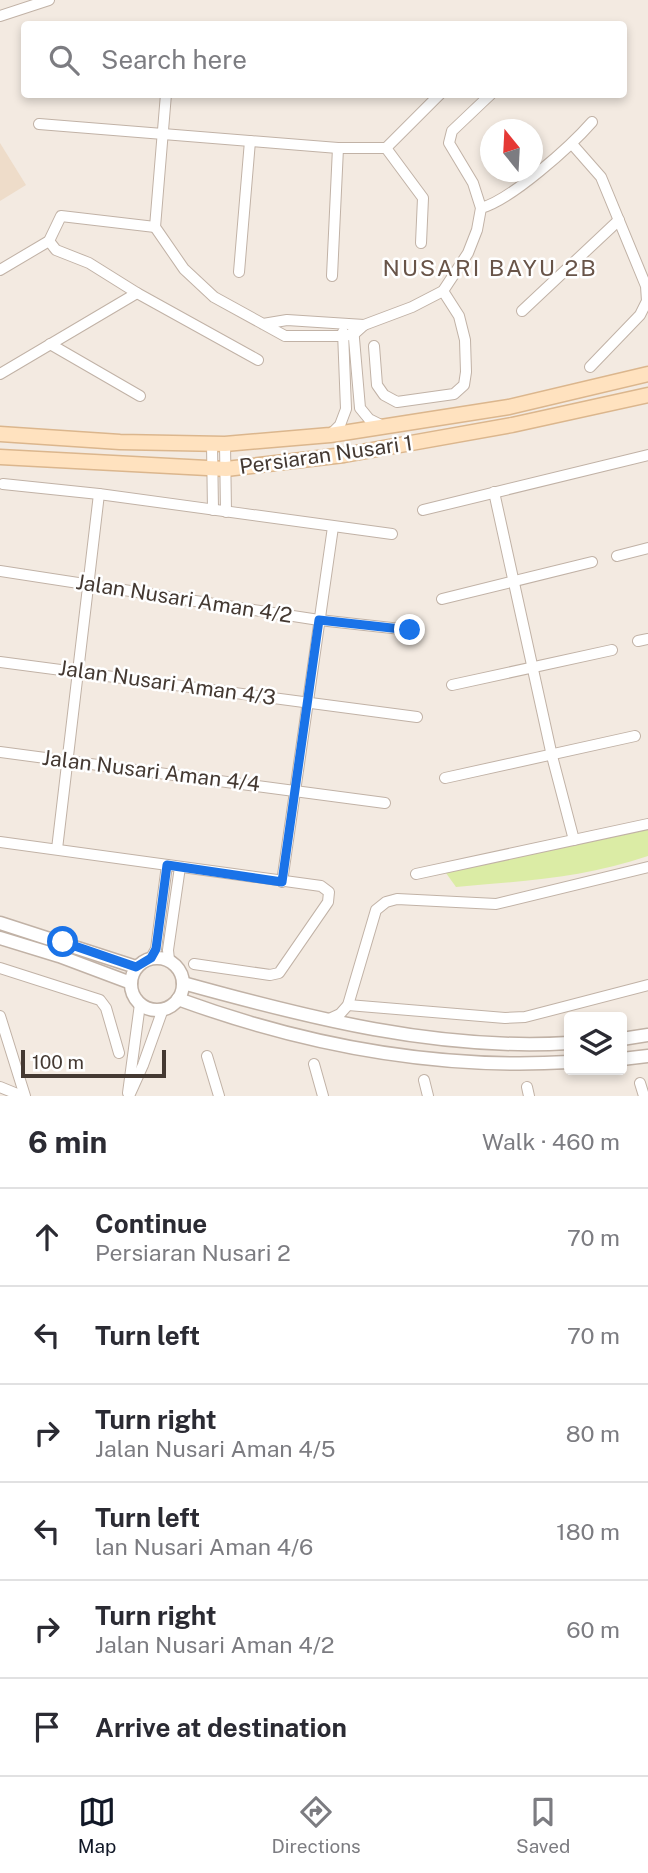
<!DOCTYPE html>
<meta charset="utf-8">
<style>
body{margin:0;font-family:"Public Sans",sans-serif;background:#f7f7f7;color:#2b2b33}
.controls{position:absolute;right:21px;bottom:21px;display:grid;overflow:hidden;border-radius:7px;box-shadow:0 4px 10px #0003}
.controls button{width:63px;height:63px;display:grid;place-items:center;padding:0;border:0;border-bottom:2px solid #e1e1e2;background:#fff;color:#2b2b33;font:35px sans-serif}
.compass{position:absolute;left:480px;top:119px;width:63px;height:63px;border-radius:50%;background:#fff;box-shadow:0 4px 10px #0003;rotate:342deg}
.scale{position:absolute;left:21px;bottom:18px;width:145px;box-sizing:border-box;padding-left:7px;border:4px solid #443932;border-top:0;font-size:19px;line-height:24px;white-space:nowrap;color:#443932;-webkit-text-stroke:5px #fff;paint-order:stroke}
.stop{position:absolute;width:21px;height:21px;margin:-16px;border:5px solid #1a73e8;border-radius:50%;background:#fff}
.stop.end{background:#1a73e8;border-color:#fff;box-shadow:0 2px 7px #0008}
.list{margin:0;padding:0;list-style:none}
h2{display:flex;justify-content:space-between;align-items:center;height:91px;margin:0;padding:0 28px;font-size:30px}
h2 small{font-size:23px;font-weight:400;color:#7c7c81}
.list li{display:grid;grid-template-columns:46px 1fr auto;gap:21px;align-items:center;box-sizing:border-box;height:98px;padding:0 28px;border-top:2px solid #e1e1e2}
.list b{display:block;font-size:26px;white-space:nowrap}
.list p{margin:0;font-size:23px;white-space:nowrap;color:#7c7c81}
.list em{font-size:23px;font-style:normal;color:#7c7c81}
.icon{flex:none;width:38px;height:38px;fill:none;stroke:currentColor;stroke-width:2;stroke-linecap:round;stroke-linejoin:round}
.map{position:relative;flex:none;width:648px;height:1096px;overflow:hidden}
.search{position:absolute;background:#fff;box-shadow:0 4px 10px #0003;left:21px;right:21px;top:21px;height:77px;display:flex;align-items:center;gap:18px;box-sizing:border-box;padding:0 24px;border-radius:7px;color:#7c7c81;font-size:26px}
.sheet{height:679px;background:#fff}
nav{display:flex;justify-content:space-around;align-items:center;box-sizing:border-box;height:98px;border-top:2px solid #e1e1e2;background:#fff;font-size:19px;color:#7c7c81}
nav a{display:grid;justify-items:center;gap:4px}
nav .on{color:#111827}
.map>svg:first-child{display:block}
.education{fill:#eedcc9}
.green{fill:#dbeca5}
.lines{fill:none;stroke-linecap:round;stroke-linejoin:round}
.minor-casing{stroke:#c1b2a6;stroke-width:12}
.tertiary-casing{stroke:#c1b2a6;stroke-width:15}
.secondary-casing{stroke:#dbb68d;stroke-width:17}
.minor{stroke:#fff;stroke-width:10}
.tertiary{stroke:#fff;stroke-width:12}
.secondary{stroke:#ffe2bf;stroke-width:14}
.route{stroke:#1a73e8;stroke-width:9}
.labels{text-anchor:middle;stroke-width:5;stroke-linejoin:round;paint-order:stroke}
.street-label{font-size:21px;fill:#443932;stroke:#fff}
.neighbourhood-label{font-size:23px;letter-spacing:2px;fill:#685448;stroke:#fff}
</style>
<div class="map">
<svg width="648" height="1096" viewBox="0 0 648 1096">
<rect width="100%" height="100%" fill="#f3eae1"/>
<path class="education" d="M0,143l26,42 -26,16z"/>
<path class="green" d="M648,829v27c-64,22 -125,25 -192,31l-10,-14 12,-5z"/>
<g class="lines">
<defs>
<g id="minor">
<path d="M0,16l49,-16"/>
<path d="M166,94l-11,133 29,42 30,28 71,39h58l11,-2 10,-9 -77,-5 -24,4"/>
<path d="M39,124l299,24h48l54,-54"/>
<path d="M572,144l29,33 45,109 1,15 -7,14 -50,52"/>
<path d="M386,148l37,50 -2,45"/>
<path d="M481,208c30,-8 90,-62 111,-86"/>
<path d="M49,241l7,9 33,13 48,30 121,67"/>
<path d="M0,270l49,-29 12,-25 94,11"/>
<path d="M239,272l11,-131"/>
<path d="M332,276l6,-128"/>
<path d="M522,311l97,-91"/>
<path d="M364,325l48,-18 31,-16 25,-38 9,-23 4,-22 -8,-25 -24,-40 3,-12 39,-37"/>
<path d="M353,327l7,81 9,11 14,7"/>
<path d="M50,344l90,52"/>
<path d="M374,346l3,39 7,10 13,7 57,-8 10,-9 2,-13 -1,-32 -6,-24 -16,-25"/>
<path d="M0,374l137,-81"/>
<path d="M331,434l9,-9 6,-16 -3,-77"/>
<path d="M212,444l1,66"/>
<path d="M225,444l1,68"/>
<path d="M3,484l96,10 293,40"/>
<path d="M494,492l58,264 22,84"/>
<path d="M423,510l225,-55"/>
<path d="M617,556l31,-8"/>
<path d="M0,571l319,49 91,10"/>
<path d="M442,599l150,-37"/>
<path d="M638,641l10,-2"/>
<path d="M0,662l417,55"/>
<path d="M452,685l160,-35"/>
<path d="M0,752l385,51"/>
<path d="M445,778l190,-42"/>
<path d="M0,842l321,44 8,6 -1,10 -49,71 -9,2 -76,-11"/>
<path d="M57,849l42,-355"/>
<path d="M416,874l232,-50"/>
<path d="M282,882l51,-355"/>
<path d="M151,958l5,-9 11,-84"/>
<path d="M169,960l-1,-10 12,-83"/>
<path d="M0,968l100,32 6,8 13,45"/>
<path d="M348,1005l157,13 20,-1 123,-32"/>
<path d="M0,1016l25,80"/>
<path d="M327,1020l13,-6 8,-9 28,-95 10,-8 11,-3 99,5 152,-37"/>
<path d="M207,1056l12,40"/>
<path d="M314,1064l9,32"/>
<path d="M424,1080l4,16"/>
<path d="M640,1083l4,13"/>
<path d="M0,1087l22,9"/>
<path d="M527,1087l2,9"/>
<path d="M128,1093l12,-89"/>
<path d="M129,1096l14,-31 20,-56"/>
</g>
<g id="tertiary">
<path d="M0,923l136,44"/>
<path d="M0,938l59,18 72,27"/>
<circle cx="157" cy="984" r="26"/>
<path d="M183,983c126,35 255,68 386,60"/>
<path d="M178,999c126,46 257,71 391,63"/>
<path d="M622,1039l26,-4"/>
<path d="M622,1059l26,-3"/>
</g>
<g id="secondary">
<path d="M0,434l120,8 105,2 105,-9 179,-28 139,-33"/>
<path d="M0,457l226,12 118,-14 168,-30 136,-30"/>
</g>
</defs>
<use href="#minor" class="minor-casing"/>
<use href="#tertiary" class="tertiary-casing"/>
<use href="#secondary" class="secondary-casing"/>
<use href="#minor" class="minor"/>
<use href="#tertiary" class="tertiary"/>
<use href="#secondary" class="secondary"/>
</g>
<g class="lines">
<path class="route" d="M63,942l73,25 15,-9 5,-9 11,-84 115,17 37,-262 91,10"/>
</g>
<g class="labels">
<g class="street-label">
<text transform="translate(326 455) rotate(-8)" y="7">Persiaran Nusari 1</text>
<text transform="translate(184 599) rotate(9)" y="7">Jalan Nusari Aman 4/2</text>
<text transform="translate(167 683) rotate(8)" y="7">Jalan Nusari Aman 4/3</text>
<text transform="translate(151 771) rotate(7)" y="7">Jalan Nusari Aman 4/4</text>
</g>
<g class="neighbourhood-label">
<text x="490" y="276">NUSARI BAYU 2B</text>
</g>
</g>
</svg>
<div class="controls">
<button><svg class="icon" aria-label="layers" viewBox="0 0 24 24"><path d="M12 4l9 5-9 5-9-5zM3 14l9 5 9-5"/></svg></button>
</div>
<svg class="compass" viewBox="-18 -18 36 36"><path d="M0-13l5 13h-10z" fill="#e53935"/><path d="M0 13l5-13h-10z" fill="#7c7c81"/></svg>
<div class="scale">100 m</div>
<div class="stop" style="left:63px;top:942px"></div>
<div class="stop end" style="left:410px;top:630px"></div>
<div class="search"><svg class="icon" aria-label="search" viewBox="0 0 24 24"><circle cx="10" cy="10" r="6"/><path d="M15 15l6 6"/></svg>Search here</div>
</div>
<section class="sheet">
<h2>6 min<small>Walk · 460 m</small></h2>
<ul class="list">
<li><svg class="icon" aria-label="ahead" viewBox="0 0 24 24"><path d="M12 20V5M6 11l6-6 6 6"/></svg><div><b>Continue</b><p>Persiaran Nusari 2</p></div><em>70 m</em></li>
<li><svg class="icon" aria-label="left" viewBox="0 0 24 24"><path d="M17 20v-9H6M10 6l-5 5 5 5"/></svg><div><b>Turn left</b></div><em>70 m</em></li>
<li><svg class="icon" aria-label="right" viewBox="0 0 24 24"><path d="M7 20v-9h11M14 6l5 5-5 5"/></svg><div><b>Turn right</b><p>Jalan Nusari Aman 4/5</p></div><em>80 m</em></li>
<li><svg class="icon" aria-label="left" viewBox="0 0 24 24"><path d="M17 20v-9H6M10 6l-5 5 5 5"/></svg><div><b>Turn left</b><p>lan Nusari Aman 4/6</p></div><em>180 m</em></li>
<li><svg class="icon" aria-label="right" viewBox="0 0 24 24"><path d="M7 20v-9h11M14 6l5 5-5 5"/></svg><div><b>Turn right</b><p>Jalan Nusari Aman 4/2</p></div><em>60 m</em></li>
<li><svg class="icon" aria-label="arrive" viewBox="0 0 24 24"><path d="M6 21V4h12l-3 4 3 4H6"/></svg><div><b>Arrive at destination</b></div></li>
</ul>
</section>
<nav>
<a class="on"><svg class="icon" aria-label="map" viewBox="0 0 24 24"><path d="M3 6l6-2 6 2 6-2v14l-6 2-6-2-6 2zM9 4v14M15 6v14"/></svg>Map</a>
<a><svg class="icon" aria-label="directions" viewBox="0 0 24 24"><path d="M12 3l9 9-9 9-9-9zM9 14v-3h6M13 9l2 2-2 2"/></svg>Directions</a>
<a><svg class="icon" aria-label="saved" viewBox="0 0 24 24"><path d="M7 4h10v16l-5-4-5 4z"/></svg>Saved</a>
</nav>
